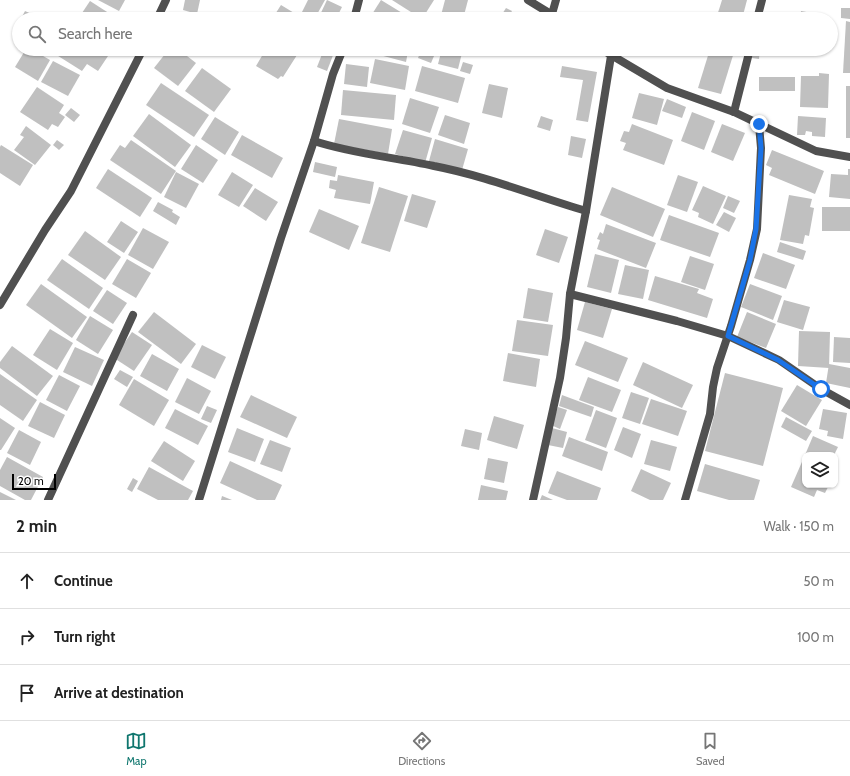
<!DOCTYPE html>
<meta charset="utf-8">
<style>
body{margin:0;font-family:Cabin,sans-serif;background:#f6f6f6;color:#222}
.controls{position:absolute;right:12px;bottom:12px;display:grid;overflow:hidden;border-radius:8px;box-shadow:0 1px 3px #0004}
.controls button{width:36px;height:36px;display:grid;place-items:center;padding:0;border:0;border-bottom:1px solid #e0e0e0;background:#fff;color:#222;font:20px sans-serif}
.scale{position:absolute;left:12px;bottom:10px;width:44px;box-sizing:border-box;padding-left:4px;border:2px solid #000;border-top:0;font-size:11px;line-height:14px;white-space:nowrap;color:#000;-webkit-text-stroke:3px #fff;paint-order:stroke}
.stop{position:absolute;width:12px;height:12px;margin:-9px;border:3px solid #1a73e8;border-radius:50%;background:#fff}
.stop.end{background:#1a73e8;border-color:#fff;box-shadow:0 1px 4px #0008}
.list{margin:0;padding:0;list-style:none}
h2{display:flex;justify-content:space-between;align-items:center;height:52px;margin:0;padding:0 16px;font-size:17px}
h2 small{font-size:13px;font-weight:400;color:#767676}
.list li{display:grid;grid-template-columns:26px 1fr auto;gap:12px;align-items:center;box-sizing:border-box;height:56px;padding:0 16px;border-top:1px solid #e0e0e0}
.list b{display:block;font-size:15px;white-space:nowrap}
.list em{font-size:13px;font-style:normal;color:#767676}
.icon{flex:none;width:22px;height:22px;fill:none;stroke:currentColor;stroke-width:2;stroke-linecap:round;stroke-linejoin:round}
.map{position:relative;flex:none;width:850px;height:500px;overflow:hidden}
.search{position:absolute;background:#fff;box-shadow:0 1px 3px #0004;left:12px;right:12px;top:12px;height:44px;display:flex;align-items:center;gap:10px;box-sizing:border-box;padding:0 14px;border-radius:22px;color:#767676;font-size:15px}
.sheet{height:220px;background:#fff}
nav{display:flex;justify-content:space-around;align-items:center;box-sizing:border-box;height:56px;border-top:1px solid #e0e0e0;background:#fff;font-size:11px;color:#767676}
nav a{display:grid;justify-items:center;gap:2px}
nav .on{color:#0f766e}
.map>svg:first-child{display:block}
.building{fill:#c0c0c0}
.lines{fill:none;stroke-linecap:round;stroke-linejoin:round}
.street{stroke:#505050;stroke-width:8}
.route{stroke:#1a73e8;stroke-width:5}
</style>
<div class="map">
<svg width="850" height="500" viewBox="0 0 850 500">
<rect width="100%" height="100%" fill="#fff"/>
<g class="building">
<path d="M98,0h27l-6,11z"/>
<path d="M185,0h15l-3,14 -14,-4z"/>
<path d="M308,0h17l-10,18 -13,-6z"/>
<path d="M327,0l15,7 -6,12h-18z"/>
<path d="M381,0l31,19h-43z"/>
<path d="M392,0h42l-12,19z"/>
<path d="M445,0h23l-5,19h-23z"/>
<path d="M722,0h25l-5,19h-26z"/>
<path d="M90,1l28,18h-40z"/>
<path d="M281,5l23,14h-32z"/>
<path d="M506,8l6,3 -5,8h-8z"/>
<path d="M841,8h9v11l-9,-1z"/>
<path d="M25,11l18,8h-22z"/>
<path d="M801,11l22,4 -1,4h-22z"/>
<path d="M513,14l5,3 -1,2h-8z"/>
<path d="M846,21l4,1v51h-7z"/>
<path d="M19,24v12l-5,-2z"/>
<path d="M26,49h5l19,11 -12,21 -23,-14z"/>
<path d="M43,49h14l-4,6z"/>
<path d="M59,49h37l12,7 -10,15 -11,-7 -5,7 -27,-17z"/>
<path d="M169,49h9l18,14 -18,23 -24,-18z"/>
<path d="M266,49h21l10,6 -14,22 -2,-1 -3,3 -22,-13z"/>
<path d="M301,49h17l-4,7z"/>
<path d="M324,49l11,1 -8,21 -10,-4z"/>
<path d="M357,49h44l7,2 -2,11z"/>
<path d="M422,49h15l-6,14 -13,-5z"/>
<path d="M442,49h21l-5,20 -20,-5z"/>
<path d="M710,49h25l-14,45 -23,-6z"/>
<path d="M753,49h7l-1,10 -7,-1z"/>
<path d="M375,59l34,7 -4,24 -35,-7z"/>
<path d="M53,61l27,14 -12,21 -27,-14z"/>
<path d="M463,62l10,3 -3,9 -10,-3z"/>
<path d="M346,64l23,3 -2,20 -23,-3z"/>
<path d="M422,66l43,12 -7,25 -43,-12z"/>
<path d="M562,66l35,6 -9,50 -12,-2 7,-40 -23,-3z"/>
<path d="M202,68l29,21 -17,23 -29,-21z"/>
<path d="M819,73l10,1 -1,34 -28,-1 1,-31h18z"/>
<rect x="759" y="77" width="36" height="14"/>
<path d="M161,83l48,32 -15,22 -48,-32z"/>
<path d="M489,84l19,4 -6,30 -20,-5z"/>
<rect x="846" y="86" width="4" height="52"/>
<path d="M37,87l27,18 -5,8 6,4 -7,10 -6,-3 -4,6 -28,-18z"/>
<path d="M343,90l53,5 -2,25 -53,-5z"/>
<path d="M639,93l25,6 -7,26 -25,-7z"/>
<path d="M410,98l29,9 -9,26 -28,-9z"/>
<path d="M667,99l19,8 -4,11 -20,-7z"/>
<path d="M71,108l9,7 -6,7 -9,-7z"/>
<path d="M692,112l23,9 -11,29 -23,-9z"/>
<path d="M149,114l42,31 -16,22 -42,-31z"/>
<path d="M445,115l25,8 -6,21 -26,-9z"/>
<path d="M541,116l12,4 -3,11 -13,-4z"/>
<path d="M798,116l28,2 -1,19 -13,-1v-4l-6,-1 -1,4h-8z"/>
<path d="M215,117l24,15 -14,23 -24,-16z"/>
<path d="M339,119l53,10 -4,25 -54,-10z"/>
<path d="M632,124l41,16 -9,25 -41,-15 3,-7 -6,-2 4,-10 5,1z"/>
<path d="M722,124l23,9 -12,28 -22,-9z"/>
<path d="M26,126l25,19 -16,20 -21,-15 10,-13 -4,-2z"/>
<path d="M403,130l29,8 -7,25 -30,-9z"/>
<path d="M242,135l41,23 -11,20 -41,-23z"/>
<path d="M571,136l15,3 -4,19 -14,-3z"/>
<path d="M435,139l33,10 -6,21 -33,-9z"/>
<path d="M57,140l7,5 -5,5 -6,-5z"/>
<path d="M131,140l45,31 -15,23 -51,-34 10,-15 5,3z"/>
<path d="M1,145l32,20 -13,21 -20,-13v-26z"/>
<path d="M196,145l22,15 -15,23 -22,-14z"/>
<path d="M772,150l52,21 -9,23 -46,-19 3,-7 -6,-3z"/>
<path d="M315,162l22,5 -2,10 -22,-5z"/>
<path d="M108,169l44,29 -12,19 -44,-29z"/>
<path d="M848,169h2v30l-21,-2 2,-23 17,1z"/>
<path d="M176,172l23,12 -13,24 -22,-11z"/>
<path d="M232,172l21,13 -14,22 -21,-12z"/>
<path d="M338,175l36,7 -4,22 -36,-6 2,-8 -7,-2 1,-8 7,1z"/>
<path d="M678,175l20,7 -11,30 -20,-7z"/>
<path d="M703,186l23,10 -13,28 -15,-7 1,-4 -7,-3z"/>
<path d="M379,187l29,9 -18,56 -29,-9z"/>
<path d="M612,187l53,22 -12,28 -53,-22z"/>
<path d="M255,188l23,14 -12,19 -23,-15z"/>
<path d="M412,194l24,7 -9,27 -23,-7z"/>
<path d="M789,195l23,4 -2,8 4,1 -5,28 -4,-1 -2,9 -23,-4z"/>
<path d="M728,196l12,5 -6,12 -11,-5z"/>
<path d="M158,202l15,8 -1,2 8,5 -4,8 -23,-14z"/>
<rect x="822" y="207" width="28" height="24"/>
<path d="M319,209l40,17 -10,24 -40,-18z"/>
<path d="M724,212l12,6 -7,14 -13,-7z"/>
<path d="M669,215l50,18 -9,24 -50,-17z"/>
<path d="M121,221l17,11 -14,21 -17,-11z"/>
<path d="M606,224l50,19 -10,25 -49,-19 3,-9 -3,-1 3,-7 3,2z"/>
<path d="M143,228l26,14 -16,27 -25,-14z"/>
<path d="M545,229l23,8 -9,26 -23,-8z"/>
<path d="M85,231l36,26 -16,23 -37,-25z"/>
<path d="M780,242l26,9 -3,9 -26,-8z"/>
<path d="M763,253l32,12 -9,24 -32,-11z"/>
<path d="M595,254l24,6 -8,33 -24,-6z"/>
<path d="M690,256l24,8 -9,26 -24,-8z"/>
<path d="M62,259l41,29 -14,21 -42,-29z"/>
<path d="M127,259l24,14 -15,25 -24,-14z"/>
<path d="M625,265l24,5 -6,29 -25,-5z"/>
<path d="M655,276l44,13 -2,4 16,6 -6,19 -59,-18z"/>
<path d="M41,284l46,33 -15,21 -46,-33z"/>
<path d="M750,284l32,12 -9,24 -32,-13z"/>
<path d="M528,288l25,5 -5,29 -25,-4z"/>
<path d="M107,290l20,13 -14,21 -20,-13z"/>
<path d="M784,300l26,7 -7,23 -26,-8z"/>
<path d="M585,302l27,7 -9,29 -26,-8z"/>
<path d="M154,312l42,32 -15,20 -43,-32z"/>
<path d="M747,312l29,12 -10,24 -29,-11z"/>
<path d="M90,316l23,14 -15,24 -22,-14z"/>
<path d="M517,320l36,5 -5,31 -36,-5z"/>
<path d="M50,329l23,14 -16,27 -24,-15z"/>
<path d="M799,331l31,1 -1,36 -31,-2z"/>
<path d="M132,332l20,13 -18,26 -20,-13z"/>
<path d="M834,337l16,1v25l-17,-1z"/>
<path d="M585,341l43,17 -10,24 -43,-17z"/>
<path d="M202,345l24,12 -11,22 -24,-12z"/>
<path d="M12,346l41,30 -16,20 -37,-28v-6z"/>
<path d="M75,347l29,13 -12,26 -29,-14z"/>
<path d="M508,353l32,6 -4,28 -33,-6z"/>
<path d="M152,354l27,15 -12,22 -27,-15z"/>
<path d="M643,362l50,23 -11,23 -49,-23z"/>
<path d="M829,364l21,4v20l-24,-5z"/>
<path d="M120,370l13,7 -6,10 -13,-8z"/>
<path d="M725,373l58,15 -20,78 -58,-15z"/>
<path d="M0,374l37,26 -14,21 -23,-16z"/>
<path d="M59,375l21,11 -13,25 -21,-11z"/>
<path d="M588,377l33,13 -9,22 -33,-12z"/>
<path d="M187,378l24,13 -12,23 -24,-12z"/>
<path d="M134,379l35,21 -15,26 -35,-21z"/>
<path d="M797,385l25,15 -16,26 -25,-15z"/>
<path d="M631,392l18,6 -9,26 -18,-6z"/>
<path d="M251,395l46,22 -10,21 -47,-21z"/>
<path d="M562,395l32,12 -3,10 -32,-11z"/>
<path d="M651,399l36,12 -9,25 -36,-12z"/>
<path d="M40,402l25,13 -11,23 -26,-12z"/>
<path d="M207,406l10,4 -6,13 -10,-4z"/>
<path d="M558,407l9,3 -7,19 -9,-4z"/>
<path d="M175,409l33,17 -10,19 -33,-17z"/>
<path d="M823,409l24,4 -4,26 -16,-3 1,-5 -9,-2z"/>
<path d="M596,410l21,8 -11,30 -21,-8z"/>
<path d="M494,416l30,9 -7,24 -30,-9z"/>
<path d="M786,417l26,14 -6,10 -25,-14z"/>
<path d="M0,418l15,10 -14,22h-1z"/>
<path d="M623,427l18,7 -9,24 -18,-8z"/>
<path d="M237,428l27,11 -9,23 -27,-10z"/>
<path d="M552,428l15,4 -4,16 -15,-3z"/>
<path d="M465,429l17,4 -3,17 -18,-4z"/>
<path d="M19,430l22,12 -11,23 -23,-12z"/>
<path d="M813,436l25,11 -4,8h-29z"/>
<path d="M569,437l39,15 -6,19 -40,-15z"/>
<path d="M270,440l21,8 -9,24 -22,-8z"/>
<path d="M651,440l26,7 -7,24 -26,-7z"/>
<path d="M164,441l31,20 -12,20 -32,-20z"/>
<path d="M805,455v30h24l-4,8 -8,-3 -3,7 -23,-10z"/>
<path d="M7,457l36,20 -12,23h-6l-25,-14v-16z"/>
<path d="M488,458l20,4 -4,21 -20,-4z"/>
<path d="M230,461l52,24 -7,15h-18l-37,-17z"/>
<path d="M705,464l55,16 -6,20h-25l-32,-9z"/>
<path d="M149,467l44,24 -5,9h-30l-21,-11z"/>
<path d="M641,469l30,14 -8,17h-13l-19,-9z"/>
<path d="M557,471l44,17 -4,12h-30l-19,-7z"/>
<path d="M133,478l5,3 -6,11 -5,-3z"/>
<path d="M481,485l27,6 -2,9h-28z"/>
<path d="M0,492l16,8h-16z"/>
<path d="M542,495l11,5h-13z"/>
<path d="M222,496l10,4h-11z"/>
</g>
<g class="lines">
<g class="street">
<path d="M528,0l31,19"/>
<path d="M552,14l4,-14"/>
<path d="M157,19l9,-19"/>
<path d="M354,19l5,-19"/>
<path d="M757,19l5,-19"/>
<path d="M601,49l66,39 67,24 82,39 34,6"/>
<path d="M734,112l16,-63"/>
<path d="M314,141c39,13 80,16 120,25 52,10 101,30 152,45"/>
<path d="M570,294l107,27 51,15 51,24 42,29 29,16"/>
<path d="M0,305l45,-75 26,-39 72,-142"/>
<path d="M48,500l85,-185"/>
<path d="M199,500l82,-262 33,-97 19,-67 10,-25"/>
<path d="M533,500l27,-122 6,-40 4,-44 16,-83 25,-155"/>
<path d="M685,500l25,-86 3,-27 4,-19 14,-42 19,-66 7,-31 4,-81 -2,-23"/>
</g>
</g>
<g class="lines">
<path class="route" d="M759,124l2,24 -5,81 -6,31 -22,76 50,24 43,29"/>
</g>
</svg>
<div class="controls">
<button><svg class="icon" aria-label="layers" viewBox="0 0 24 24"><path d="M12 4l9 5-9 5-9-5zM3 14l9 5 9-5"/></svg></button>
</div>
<div class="scale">20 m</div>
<div class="stop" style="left:821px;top:389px"></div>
<div class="stop end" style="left:759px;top:124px"></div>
<div class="search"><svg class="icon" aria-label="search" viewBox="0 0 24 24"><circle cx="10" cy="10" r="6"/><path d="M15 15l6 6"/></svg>Search here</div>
</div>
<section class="sheet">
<h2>2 min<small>Walk · 150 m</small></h2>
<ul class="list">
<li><svg class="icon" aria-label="ahead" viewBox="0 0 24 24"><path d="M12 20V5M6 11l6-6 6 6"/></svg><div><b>Continue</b></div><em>50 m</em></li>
<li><svg class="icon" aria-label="right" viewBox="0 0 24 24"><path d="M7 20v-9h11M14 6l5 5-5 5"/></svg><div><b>Turn right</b></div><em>100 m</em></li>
<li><svg class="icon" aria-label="arrive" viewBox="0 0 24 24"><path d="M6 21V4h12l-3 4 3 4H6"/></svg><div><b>Arrive at destination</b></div></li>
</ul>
</section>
<nav>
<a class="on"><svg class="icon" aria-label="map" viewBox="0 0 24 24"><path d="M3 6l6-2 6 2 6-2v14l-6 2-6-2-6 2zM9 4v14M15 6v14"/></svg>Map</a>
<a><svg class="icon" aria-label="directions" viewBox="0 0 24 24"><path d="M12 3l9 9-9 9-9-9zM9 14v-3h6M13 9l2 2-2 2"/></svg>Directions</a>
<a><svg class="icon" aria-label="saved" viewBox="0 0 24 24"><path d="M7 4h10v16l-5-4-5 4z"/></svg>Saved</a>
</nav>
